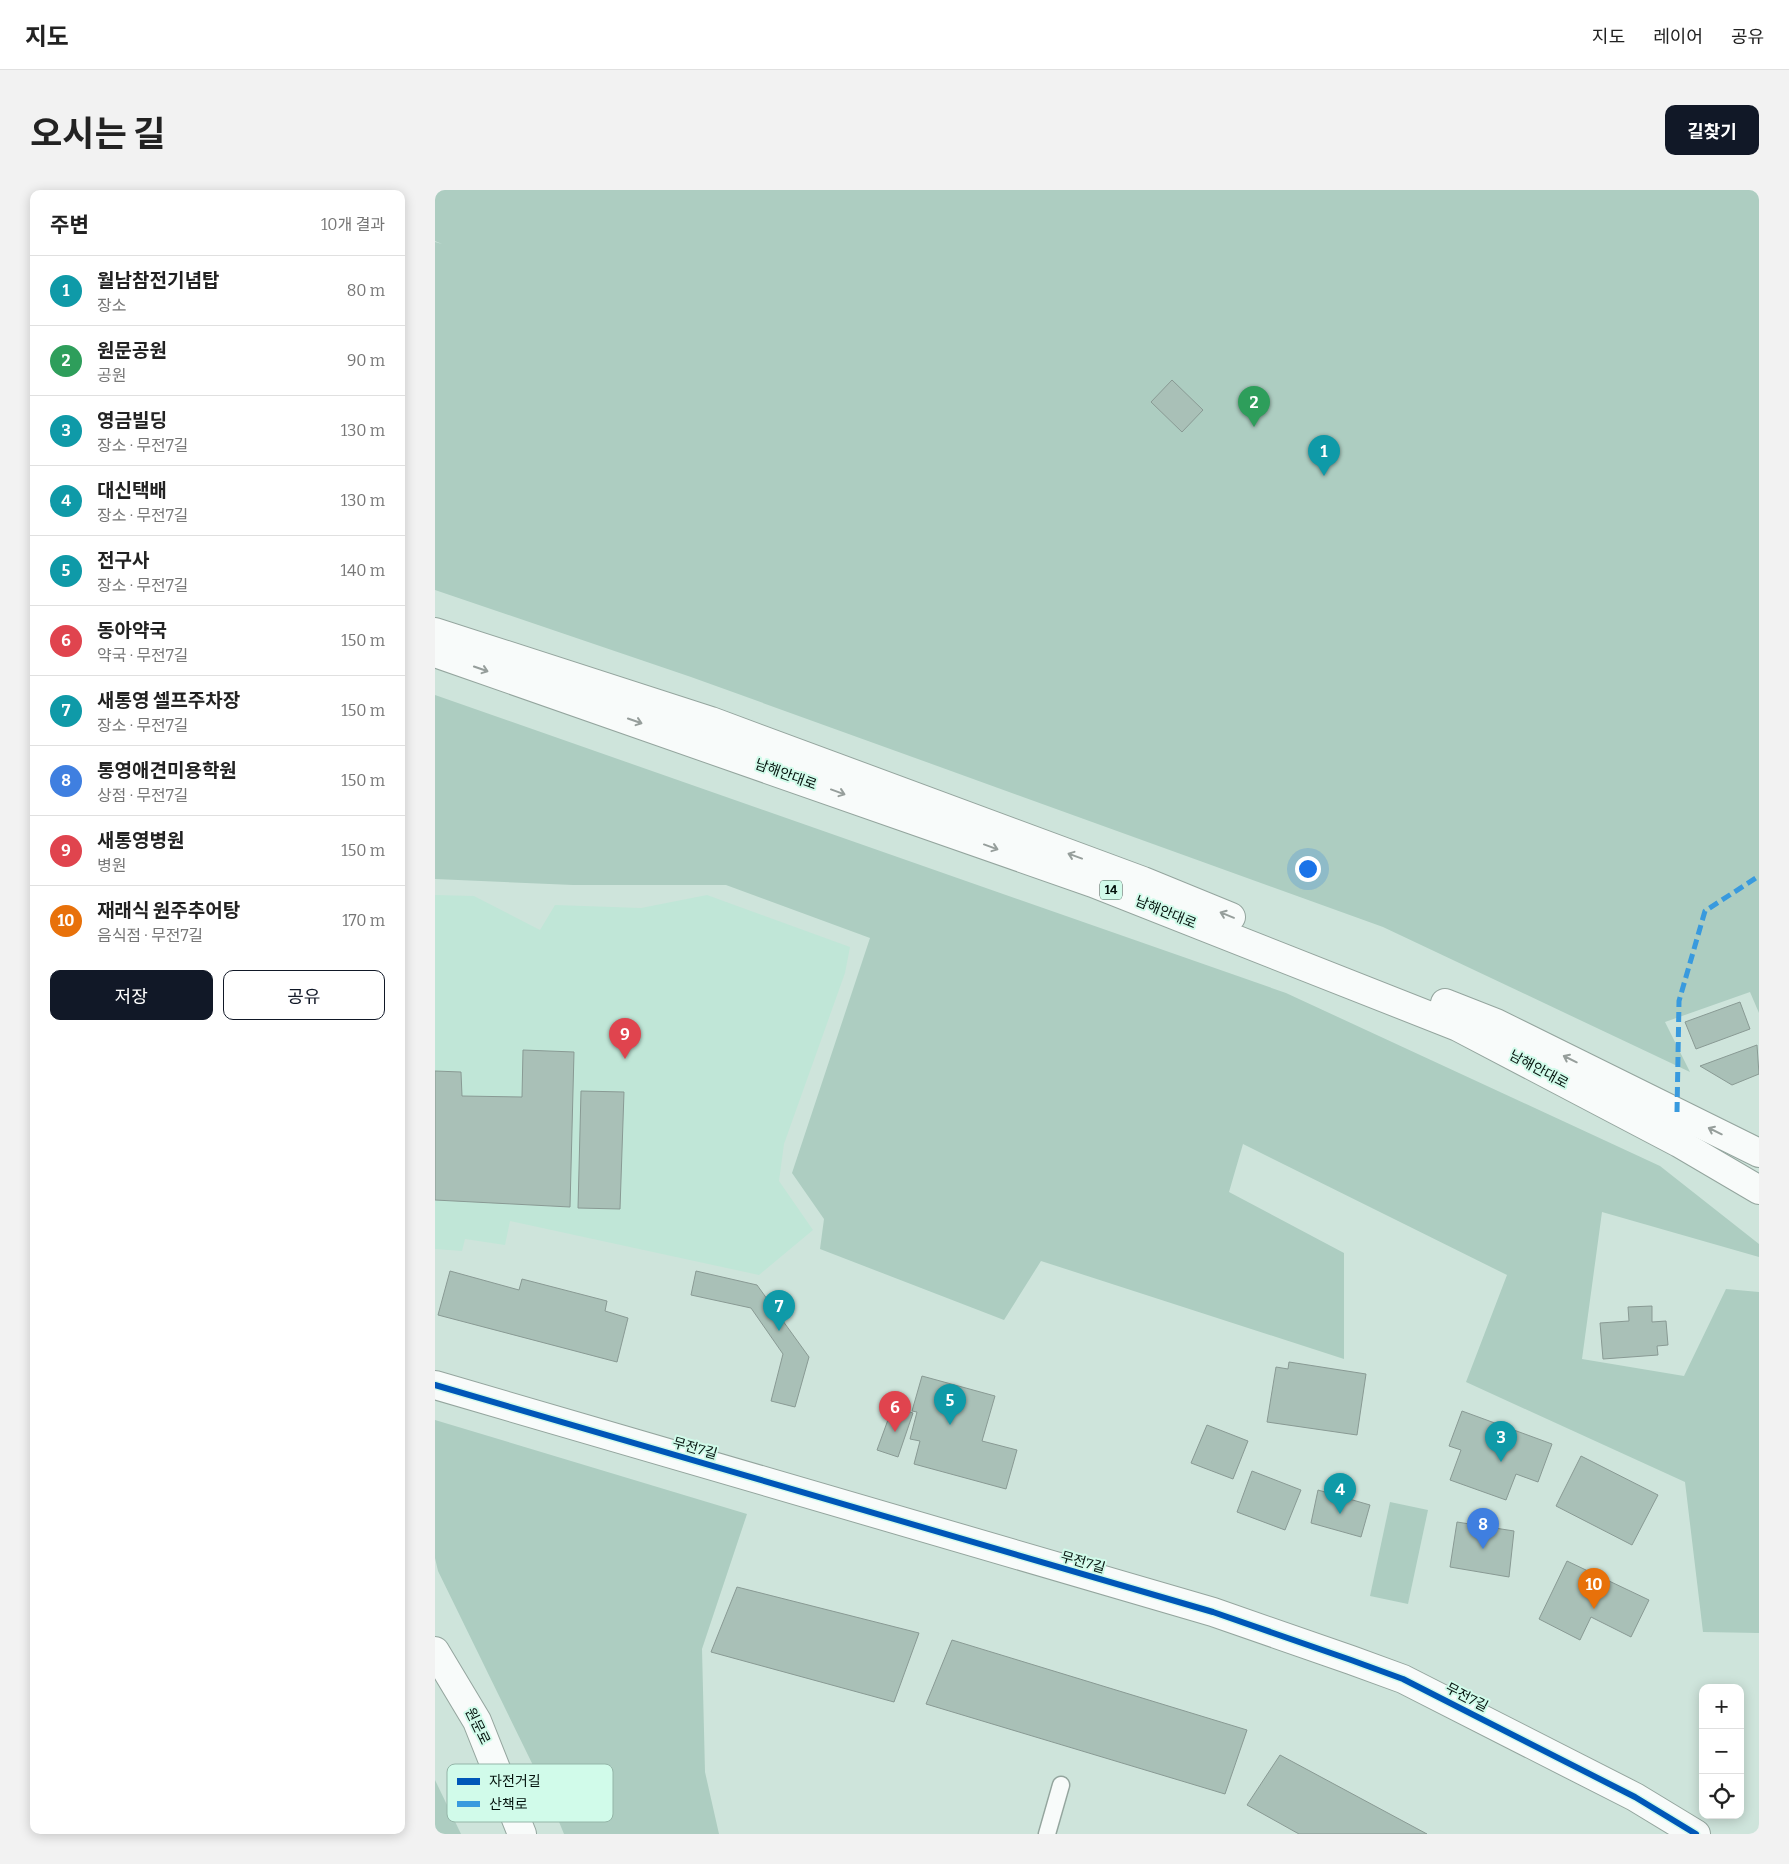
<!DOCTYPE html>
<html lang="ko">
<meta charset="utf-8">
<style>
body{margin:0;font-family:Bitter,"Noto Sans KR",serif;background:#f2f2f2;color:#222}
.controls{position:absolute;right:15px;bottom:15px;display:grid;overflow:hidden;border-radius:10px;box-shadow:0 2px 12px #0003}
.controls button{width:45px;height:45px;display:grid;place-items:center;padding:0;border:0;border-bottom:1px solid #e0e0e0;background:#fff;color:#222;font:25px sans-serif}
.you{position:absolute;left:872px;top:678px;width:18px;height:18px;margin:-12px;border:4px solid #fff;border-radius:50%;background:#1a73e8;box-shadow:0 0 0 8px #1a73e833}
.badge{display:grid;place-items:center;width:32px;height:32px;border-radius:50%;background:#111827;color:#fff;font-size:16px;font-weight:700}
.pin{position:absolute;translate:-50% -41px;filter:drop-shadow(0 1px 2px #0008)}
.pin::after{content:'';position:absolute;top:26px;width:18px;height:15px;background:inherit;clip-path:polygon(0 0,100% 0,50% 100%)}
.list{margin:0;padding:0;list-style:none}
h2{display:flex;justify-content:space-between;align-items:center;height:65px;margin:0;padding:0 20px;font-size:21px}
h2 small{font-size:16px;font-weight:400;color:#767676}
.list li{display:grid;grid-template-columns:32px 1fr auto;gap:15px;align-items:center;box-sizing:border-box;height:70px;padding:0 20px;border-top:1px solid #e0e0e0}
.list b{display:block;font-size:19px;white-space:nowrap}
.list p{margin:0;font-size:16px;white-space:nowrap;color:#767676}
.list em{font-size:16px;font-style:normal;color:#767676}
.actions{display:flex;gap:10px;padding:15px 20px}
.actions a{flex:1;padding:11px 0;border:1px solid #111827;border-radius:10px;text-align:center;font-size:18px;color:#111827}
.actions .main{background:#111827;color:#fff}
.icon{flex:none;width:28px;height:28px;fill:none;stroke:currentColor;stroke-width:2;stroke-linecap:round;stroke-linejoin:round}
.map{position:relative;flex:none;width:1324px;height:1644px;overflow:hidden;border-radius:10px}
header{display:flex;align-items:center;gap:30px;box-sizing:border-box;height:70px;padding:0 25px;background:#fff;border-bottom:1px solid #e0e0e0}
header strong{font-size:24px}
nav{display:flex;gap:28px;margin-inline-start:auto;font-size:18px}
.intro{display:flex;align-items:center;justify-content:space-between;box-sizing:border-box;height:120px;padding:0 30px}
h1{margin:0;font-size:35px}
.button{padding:12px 22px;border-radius:10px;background:#111827;color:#fff;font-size:18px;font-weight:700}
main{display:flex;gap:30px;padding:0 30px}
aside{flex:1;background:#fff;border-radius:10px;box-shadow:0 2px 12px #0003}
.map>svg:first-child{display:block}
.built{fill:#c0e6d7}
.green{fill:#adcdc1}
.building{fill:#a9c0b7;stroke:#899a94}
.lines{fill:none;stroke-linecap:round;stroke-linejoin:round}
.service-casing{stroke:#94a59e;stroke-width:19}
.minor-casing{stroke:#94a59e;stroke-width:30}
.secondary-casing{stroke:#94a59e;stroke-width:30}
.primary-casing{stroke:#94a59e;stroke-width:30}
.service{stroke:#f8fbfa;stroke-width:16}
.minor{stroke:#f8fbfa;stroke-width:28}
.secondary{stroke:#f8fbfa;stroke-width:28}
.primary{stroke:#f8fbfa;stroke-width:28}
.quiet{stroke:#399ade;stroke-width:5;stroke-dasharray:10 5;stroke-linecap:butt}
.cycleway-casing{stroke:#d1fbea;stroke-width:9}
.cycleway{stroke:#0057b8;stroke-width:6}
.oneway{stroke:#969e9b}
.labels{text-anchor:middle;stroke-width:4;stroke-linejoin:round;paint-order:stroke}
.shield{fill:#d1fbea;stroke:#42584f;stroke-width:1}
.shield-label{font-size:12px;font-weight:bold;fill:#04120d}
.street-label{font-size:14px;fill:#04120d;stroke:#d1fbea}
.key{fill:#d1fbea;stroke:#94b5a8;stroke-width:1}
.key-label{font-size:14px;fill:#04120d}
</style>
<header>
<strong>지도</strong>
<nav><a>지도</a><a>레이어</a><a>공유</a></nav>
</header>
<div class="intro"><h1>오시는 길</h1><a class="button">길찾기</a></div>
<main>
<aside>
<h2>주변<small>10개 결과</small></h2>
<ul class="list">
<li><span class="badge" style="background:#0f9aa8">1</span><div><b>월남참전기념탑</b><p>장소</p></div><em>80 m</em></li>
<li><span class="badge" style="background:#2e9e5b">2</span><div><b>원문공원</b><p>공원</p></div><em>90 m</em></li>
<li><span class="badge" style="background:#0f9aa8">3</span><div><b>영금빌딩</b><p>장소 · 무전7길</p></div><em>130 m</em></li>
<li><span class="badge" style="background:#0f9aa8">4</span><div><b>대신택배</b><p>장소 · 무전7길</p></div><em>130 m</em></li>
<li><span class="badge" style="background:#0f9aa8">5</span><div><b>전구사</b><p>장소 · 무전7길</p></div><em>140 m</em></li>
<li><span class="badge" style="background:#e0444e">6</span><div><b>동아약국</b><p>약국 · 무전7길</p></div><em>150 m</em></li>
<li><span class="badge" style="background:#0f9aa8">7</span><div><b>새통영 셀프주차장</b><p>장소 · 무전7길</p></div><em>150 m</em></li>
<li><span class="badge" style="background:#3f7fe0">8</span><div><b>통영애견미용학원</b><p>상점 · 무전7길</p></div><em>150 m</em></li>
<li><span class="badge" style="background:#e0444e">9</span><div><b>새통영병원</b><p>병원</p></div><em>150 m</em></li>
<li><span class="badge" style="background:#e8710a">10</span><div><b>재래식 원주추어탕</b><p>음식점 · 무전7길</p></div><em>170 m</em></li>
</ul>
<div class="actions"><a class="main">저장</a><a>공유</a></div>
</aside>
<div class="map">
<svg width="1324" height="1644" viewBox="0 0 1324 1644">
<rect width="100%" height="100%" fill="#cee4db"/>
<path class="built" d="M0,705l39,1 66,34 15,-25 86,3 66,-13 143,52 -5,26 -61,171 -5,37 34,49 -54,45 -249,-54 -5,24 -40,-6 -3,12 -27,-2z"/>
<g class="green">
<path d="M0,0h1324v823l-9,-21 -85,30 25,50 -307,-145 -692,-250 -256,-87v-348l7,2 -7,-3z"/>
<path d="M0,505l851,298 374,173 99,78v13l-157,-45 -20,147 102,17 42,-87 33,3v341l-56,-1 -18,-150 -219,-100 41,-107 -264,-131 -14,48 115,61v106l-303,-98 -37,59 -184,-71 4,-30 -32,-46 78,-235 -144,-53h-153l-138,-6z"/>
<path d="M0,1230l312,94 -45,135 3,123 14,62h-155l-14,-34 -112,-229 -3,-13z"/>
<path d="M955,1312l38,8 -20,94 -38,-8z"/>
<path d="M0,1590l26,54h-26z"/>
</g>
<g class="building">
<path d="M737,190l31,30 -21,22 -31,-30z"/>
<path d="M1305,812l10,27 -54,20 -11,-27z"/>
<path d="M1322,855l2,29 -27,11 -32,-19z"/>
<path d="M88,860l51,2 -4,155 -135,-7v-129l26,1 1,24 60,1z"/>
<path d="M146,901l43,1 -4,117 -42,-1z"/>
<path d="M15,1081l69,19 3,-11 85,22 -2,10 23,7 -11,44 -179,-47z"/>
<path d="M261,1081l61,14 52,72 -14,50 -24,-6 12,-47 -32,-46 -60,-13z"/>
<path d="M1217,1116v16l14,-1 2,24 -11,1 1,9 -55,4 -3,-36 29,-2 -1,-14z"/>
<path d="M854,1172l77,12 -9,61 -90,-13 9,-55 12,2z"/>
<path d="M487,1186l73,20 -13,45 35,9 -11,39 -92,-25 6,-23 -10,-2 7,-27 -5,-1z"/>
<path d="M458,1216l20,7 -15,44 -21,-7z"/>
<path d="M1027,1221l90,33 -14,38 -22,-8 -10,26 -56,-20 11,-30 -12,-4z"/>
<path d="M772,1235l41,16 -15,38 -42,-16z"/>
<path d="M1146,1266l77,39 -26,50 -76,-39z"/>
<path d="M817,1281l49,19 -16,40 -48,-18z"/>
<path d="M883,1300l52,15 -9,32 -50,-14z"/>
<path d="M1022,1332l57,9 -5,46 -59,-10z"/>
<path d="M1132,1371l82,39 -18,37 -40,-20 -11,23 -41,-21z"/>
<path d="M302,1397l182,46 -25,69 -183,-50z"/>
<path d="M517,1450l295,90 -22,64 -299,-90z"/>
<path d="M845,1565l147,79h-128l-52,-29z"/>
</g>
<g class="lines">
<defs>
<path id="service" d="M612,1644l14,-49"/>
<path id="minor" d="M0,1195l778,227 138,48 52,19 232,118 61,37"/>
<path id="secondary" d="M0,1461l42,70 45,113"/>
<g id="primary">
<path d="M0,442l276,89 432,160 88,36"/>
<path d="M0,463l658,230 365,144 221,116 80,47"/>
<path d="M1010,813l51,20 263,130"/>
</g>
</defs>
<use href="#service" class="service-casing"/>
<use href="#minor" class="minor-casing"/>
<use href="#secondary" class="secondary-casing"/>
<use href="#primary" class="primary-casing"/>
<use href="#service" class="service"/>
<use href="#minor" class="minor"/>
<use href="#secondary" class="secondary"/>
<use href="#primary" class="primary"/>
<path class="quiet" d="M1242,922l2,-111 26,-90 54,-35"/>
<defs>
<path id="cycleway" d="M0,1195l778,227 138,48 52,19 232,118 61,37"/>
</defs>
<use href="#cycleway" class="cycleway-casing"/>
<use href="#cycleway" class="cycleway"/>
</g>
<defs><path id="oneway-shaft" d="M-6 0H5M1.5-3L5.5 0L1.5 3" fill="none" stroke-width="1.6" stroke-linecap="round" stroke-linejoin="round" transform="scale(1.25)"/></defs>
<g class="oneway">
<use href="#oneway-shaft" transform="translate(46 479) rotate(19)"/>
<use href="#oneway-shaft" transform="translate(200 531) rotate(19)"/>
<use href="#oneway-shaft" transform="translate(403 602) rotate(20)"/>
<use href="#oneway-shaft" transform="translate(556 657) rotate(20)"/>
<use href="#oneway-shaft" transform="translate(640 666) rotate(-160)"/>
<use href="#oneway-shaft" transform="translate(792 725) rotate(-158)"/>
<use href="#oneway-shaft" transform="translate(1135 869) rotate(-154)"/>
<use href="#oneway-shaft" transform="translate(1280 941) rotate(-154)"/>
</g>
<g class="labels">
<rect class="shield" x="665" y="690.5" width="22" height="19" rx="4"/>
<g class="shield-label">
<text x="676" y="704">14</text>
</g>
<g class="street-label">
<text transform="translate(351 584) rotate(20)" y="5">남해안대로</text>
<text transform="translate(731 722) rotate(22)" y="5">남해안대로</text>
<text transform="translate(1104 879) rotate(28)" y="5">남해안대로</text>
<text transform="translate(260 1258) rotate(16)" y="5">무전7길</text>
<text transform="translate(648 1372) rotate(16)" y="5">무전7길</text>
<text transform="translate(1032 1507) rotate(27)" y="5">무전7길</text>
<text transform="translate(43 1536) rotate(64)" y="5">원문로</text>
</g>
</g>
<rect x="12" y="1574" width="166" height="58" rx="8" class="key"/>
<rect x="22" y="1588" width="23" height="7" fill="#0057b8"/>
<rect x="22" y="1611" width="23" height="6" fill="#399ade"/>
<g class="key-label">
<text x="54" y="1596">자전거길</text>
<text x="54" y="1619">산책로</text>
</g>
</svg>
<div class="controls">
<button>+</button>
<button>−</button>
<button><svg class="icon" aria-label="locate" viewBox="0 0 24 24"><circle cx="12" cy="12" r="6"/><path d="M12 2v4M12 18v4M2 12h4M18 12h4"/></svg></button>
</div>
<div class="you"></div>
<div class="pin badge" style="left:889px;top:286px;background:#0f9aa8">1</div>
<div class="pin badge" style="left:819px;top:237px;background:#2e9e5b">2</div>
<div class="pin badge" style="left:1066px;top:1272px;background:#0f9aa8">3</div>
<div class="pin badge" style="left:905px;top:1324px;background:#0f9aa8">4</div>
<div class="pin badge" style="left:515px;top:1235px;background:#0f9aa8">5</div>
<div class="pin badge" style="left:460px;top:1242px;background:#e0444e">6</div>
<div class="pin badge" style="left:344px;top:1141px;background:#0f9aa8">7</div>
<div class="pin badge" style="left:1048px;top:1359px;background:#3f7fe0">8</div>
<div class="pin badge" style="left:190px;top:869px;background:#e0444e">9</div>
<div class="pin badge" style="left:1159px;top:1419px;background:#e8710a">10</div>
</div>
</main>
